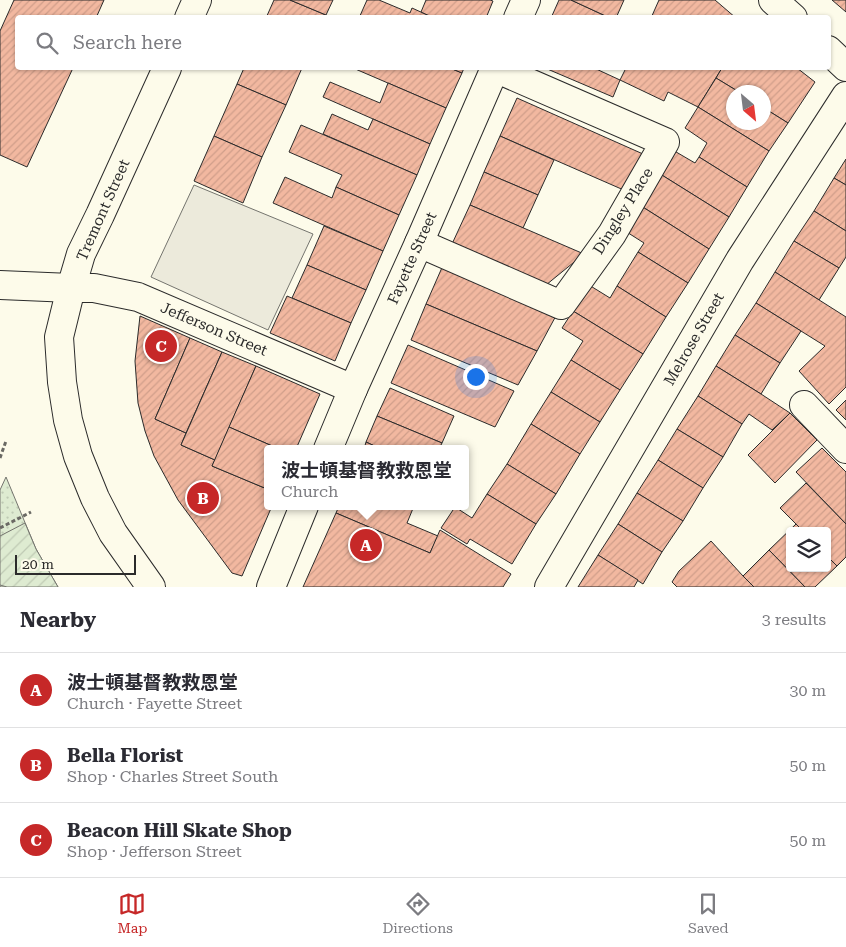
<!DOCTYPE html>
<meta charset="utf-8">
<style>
body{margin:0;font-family:"Roboto Serif","Noto Sans SC",serif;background:#f7f7f7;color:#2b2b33}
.controls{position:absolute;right:15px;bottom:15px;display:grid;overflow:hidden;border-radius:5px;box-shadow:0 1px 4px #0004}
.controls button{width:45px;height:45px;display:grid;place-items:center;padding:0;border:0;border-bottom:1px solid #e1e1e2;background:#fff;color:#2b2b33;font:25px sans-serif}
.compass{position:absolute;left:726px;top:85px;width:45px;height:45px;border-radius:50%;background:#fff;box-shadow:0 1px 4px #0004;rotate:152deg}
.scale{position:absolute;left:15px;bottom:12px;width:121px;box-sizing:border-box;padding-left:5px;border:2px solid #2b2b2b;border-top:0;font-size:14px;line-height:18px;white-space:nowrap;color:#2b2b2b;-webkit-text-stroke:4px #fdfbea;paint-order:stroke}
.you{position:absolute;left:475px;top:376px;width:18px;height:18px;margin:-12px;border:4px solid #fff;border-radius:50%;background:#1a73e8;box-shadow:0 0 0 8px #1a73e833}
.badge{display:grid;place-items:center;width:32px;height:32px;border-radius:50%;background:#c62828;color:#fff;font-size:16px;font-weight:700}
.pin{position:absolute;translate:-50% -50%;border:2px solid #fff;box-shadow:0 1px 5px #0006}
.popup{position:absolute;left:264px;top:445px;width:205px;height:65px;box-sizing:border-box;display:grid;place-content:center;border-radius:5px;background:#fff;filter:drop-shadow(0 1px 4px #0005);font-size:16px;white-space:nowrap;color:#7c7c81}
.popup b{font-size:19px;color:#2b2b33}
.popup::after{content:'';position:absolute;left:50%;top:100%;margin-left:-10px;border:10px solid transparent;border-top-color:#fff}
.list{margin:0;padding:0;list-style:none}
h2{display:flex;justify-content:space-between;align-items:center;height:65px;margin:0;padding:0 20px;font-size:21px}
h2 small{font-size:16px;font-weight:400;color:#7c7c81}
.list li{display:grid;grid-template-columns:32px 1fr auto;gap:15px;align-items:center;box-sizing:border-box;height:75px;padding:0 20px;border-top:1px solid #e1e1e2}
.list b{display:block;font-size:19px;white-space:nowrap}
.list p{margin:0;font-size:16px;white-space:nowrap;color:#7c7c81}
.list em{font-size:16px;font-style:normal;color:#7c7c81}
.icon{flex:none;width:28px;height:28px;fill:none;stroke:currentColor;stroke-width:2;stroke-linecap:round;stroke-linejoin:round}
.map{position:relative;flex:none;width:846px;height:587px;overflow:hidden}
.search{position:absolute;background:#fff;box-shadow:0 1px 4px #0004;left:15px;right:15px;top:15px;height:55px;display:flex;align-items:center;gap:12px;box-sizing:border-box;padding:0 18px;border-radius:5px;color:#7c7c81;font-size:19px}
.sheet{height:290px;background:#fff}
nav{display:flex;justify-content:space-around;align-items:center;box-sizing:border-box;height:70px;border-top:1px solid #e1e1e2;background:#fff;font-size:14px;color:#7c7c81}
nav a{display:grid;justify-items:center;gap:2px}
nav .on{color:#c62828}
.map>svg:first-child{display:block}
.park{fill:url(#park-dots);stroke:#74746e}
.garden{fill:url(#garden-furrows);stroke:#74746e}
.parking{fill:#eceadb;stroke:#74746e}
.building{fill:url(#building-hatch);stroke:#2b2b2b}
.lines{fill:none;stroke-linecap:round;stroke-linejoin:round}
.minor-casing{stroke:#2b2b2b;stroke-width:30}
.major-casing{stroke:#2b2b2b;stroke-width:30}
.path{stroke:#6a6964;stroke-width:3;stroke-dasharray:4 2.5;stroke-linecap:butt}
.minor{stroke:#fdfbea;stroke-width:28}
.major{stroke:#fdfbea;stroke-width:28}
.labels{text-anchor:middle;stroke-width:4;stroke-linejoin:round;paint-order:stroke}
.street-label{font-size:15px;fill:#2b2b2b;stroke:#fdfbea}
</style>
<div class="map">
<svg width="846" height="587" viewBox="0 0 846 587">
<defs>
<pattern id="park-dots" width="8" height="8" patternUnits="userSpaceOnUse" patternTransform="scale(1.25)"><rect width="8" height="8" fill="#deebd1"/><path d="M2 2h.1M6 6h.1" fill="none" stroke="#bfcab4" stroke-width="1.8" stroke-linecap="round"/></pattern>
<pattern id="garden-furrows" width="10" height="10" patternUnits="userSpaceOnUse" patternTransform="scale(1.25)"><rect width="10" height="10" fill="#deebd1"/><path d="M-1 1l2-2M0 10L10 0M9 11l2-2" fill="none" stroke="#bfcab4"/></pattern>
<pattern id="building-hatch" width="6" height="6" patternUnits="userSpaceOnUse" patternTransform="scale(1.25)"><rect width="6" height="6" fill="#f2b8a0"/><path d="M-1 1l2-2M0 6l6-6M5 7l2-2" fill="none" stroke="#d09e8a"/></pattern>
</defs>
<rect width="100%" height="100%" fill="#fdfbea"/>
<path class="park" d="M6,477l30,72 22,38h-58v-97z"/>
<path class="garden" d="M25,523l11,26 22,38h-51l-7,-2v-49z"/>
<path class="parking" d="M194,185l119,49 -45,96 -117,-53z"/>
<g class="building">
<path d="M14,0h90l-8,18h-78v50h55l-46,99 -27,-12v-124z"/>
<path d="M274,0h16l36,15 -1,3h-59z"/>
<path d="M290,0h43l-7,15z"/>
<path d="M367,0h12l31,13 2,-5 22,10h-75z"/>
<path d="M426,0h64l3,1 -7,17h-52l-13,-6z"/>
<path d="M559,0h12l39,18h-59z"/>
<path d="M571,0h53l-8,18h-6z"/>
<path d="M659,0h56l21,18h-85z"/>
<path d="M832,0h14v12z"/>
<path d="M244,68h58l-16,37 -49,-21z"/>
<path d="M353,68h97l12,5 -16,35z"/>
<path d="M450,68h14l-2,5z"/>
<path d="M545,68h49l26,12 -7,17z"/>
<path d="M626,68h96l-24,39 -30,-15 -4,9 -44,-21z"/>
<path d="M722,68h75l18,14 -27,41 -24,-15v-16h-25l-23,-14z"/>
<path d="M716,78l23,14h-5v30h30v-14l24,15 -19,28 -71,-44z"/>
<path d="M330,82l50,21 8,-20 58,25 -16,36 -107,-47z"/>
<path d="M237,84l49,21 -24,52 -48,-21z"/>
<path d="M517,98l126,56 -17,37 -126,-55z"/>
<path d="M698,107l71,44 -22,36 -48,-30 8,-14 -22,-15z"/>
<path d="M332,114l36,16 5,-11 57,25 -13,31 -94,-41z"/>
<path d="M301,125l116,50 -18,40 -63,-28 6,-12 -53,-23z"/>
<path d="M214,136l48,21 -19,46 -49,-22z"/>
<path d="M500,136l54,24 -16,35 -54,-23z"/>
<path d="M671,149l24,14 4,-6 48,30 -18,30 -72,-45z"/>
<path d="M846,159v26l-12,-7z"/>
<path d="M484,172l54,23 -15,33 -53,-23z"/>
<path d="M657,172l72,45 -20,32 -71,-45z"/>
<path d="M285,177l47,21 4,-11 63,28 -16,36 -110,-48z"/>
<path d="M834,178l12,7v46l-32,-20z"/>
<path d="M638,204l71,45 -21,34 -50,-31 6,-9 -22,-14z"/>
<path d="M470,205l114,49 -38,31 -94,-41z"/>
<path d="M814,211l32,20v26l-7,11 -45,-27z"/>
<path d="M324,226l59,25 -17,39 -59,-25z"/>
<path d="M794,241l45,27 -20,32 -44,-28z"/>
<path d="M638,252l50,31 -22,34 -49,-31z"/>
<path d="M444,263l114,49 -21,39 -111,-47z"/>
<path d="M307,265l59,25 -15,33 -59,-25z"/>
<path d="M775,272l71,45v70l-17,17 -30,-33 26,-25 -69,-43z"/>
<path d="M589,285l21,13 7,-12 49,31 -23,37 -70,-43z"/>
<path d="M287,296l64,27 -16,38 -65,-28z"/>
<path d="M756,303l45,28 -21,32 -45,-28z"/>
<path d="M426,304l111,47 -19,34 -107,-45z"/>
<path d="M573,311l70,43 -23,36 -49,-30 12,-19 -21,-13z"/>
<path d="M140,316l50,22 -35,81 31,14 -5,12 34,15 -3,6 55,23v17h5l-30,70 -10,-3 -54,-73 -24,-44 -9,-25 -7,-28 -3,-42z"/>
<path d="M735,335l45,28 -19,31 -45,-28z"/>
<path d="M190,338l32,14 -36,81 -31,-14z"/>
<path d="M408,345l106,46 -19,36 -104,-44z"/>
<path d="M222,352l34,14 -41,94 -34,-15z"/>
<path d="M571,360l49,30 -20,32 -49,-30z"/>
<path d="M256,366l64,28 -24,55h-17l-50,-22z"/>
<path d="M716,366l45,28 29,19 -18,17 -23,-16 -7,10 -44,-28z"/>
<path d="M390,388l64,28 -12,27 -65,-27z"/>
<path d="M551,392l49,30 -20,32 -49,-30z"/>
<path d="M698,396l44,28 -19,33 -46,-28z"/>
<path d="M846,400v20l-10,-10z"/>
<path d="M790,413l27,27 -42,43 -27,-28z"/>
<path d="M377,416l65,27 -3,6h-58l-15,-7z"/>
<path d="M531,424l49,30 -24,40 -49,-30z"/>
<path d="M229,427l50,22h-12v40l-55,-23z"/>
<path d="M677,429l46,28 -20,31 -45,-28z"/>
<path d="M366,442l15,7h-17z"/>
<path d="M822,448l24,24v52l-50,-52z"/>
<path d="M658,460l45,28 -20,33 -46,-28z"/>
<path d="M507,464l49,30 -20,30 -49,-30z"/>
<path d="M806,483l40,41v33l-9,9 -10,-10v-25h-24l-23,-23z"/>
<path d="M637,493l46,28 -21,31 -44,-28z"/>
<path d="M487,494l49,30 -24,40 -42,-25 -3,5 -26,-16 14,-21 17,11z"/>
<path d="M339,506h75l-7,17 31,13 -8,17 -94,-40z"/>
<path d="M336,513l94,40 10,-23 71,44 -8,13h-200z"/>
<path d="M618,524l44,28 -19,32 -45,-29z"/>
<path d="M796,524l7,7h-13v37h37v-12l10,10 -22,21h-10l-36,-37z"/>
<path d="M711,541l32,35 11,11h-77l-5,-5 7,-11z"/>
<path d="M769,550l36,37h-51l-11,-11z"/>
<path d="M598,555l40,25 -4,7h-56z"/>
</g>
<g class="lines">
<defs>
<g id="minor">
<path d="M773,0l20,18"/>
<path d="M518,18l8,-18"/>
<path d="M828,50l18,17"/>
<path d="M419,243l142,62 51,-71 53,-92 -170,-74"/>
<path d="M71,288h23l44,9 215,92"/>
<path d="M804,405l42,44"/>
<path d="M328,449l25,-60 66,-146 76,-175"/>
<path d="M271,587l33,-81"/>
<path d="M549,587l191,-327 106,-164"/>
</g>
<g id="major">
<path d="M189,18l8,-18"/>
<path d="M0,285l71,3"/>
<path d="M151,587l-38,-54 -18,-35 -17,-42 -10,-36 -6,-38 -3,-45 12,-49 10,-34 19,-39 67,-147"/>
</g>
</defs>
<use href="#minor" class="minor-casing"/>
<use href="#major" class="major-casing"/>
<g class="path">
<path d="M0,458l6,-17"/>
<path d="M0,528l31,-16"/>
</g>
<use href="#minor" class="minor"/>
<use href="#major" class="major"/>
</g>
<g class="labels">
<g class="street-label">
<text transform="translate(103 210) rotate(-66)" y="5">Tremont Street</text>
<text transform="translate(623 211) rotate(-58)" y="5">Dingley Place</text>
<text transform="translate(412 258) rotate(-66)" y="5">Fayette Street</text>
<text transform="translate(214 329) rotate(23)" y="5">Jefferson Street</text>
<text transform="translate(694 339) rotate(-60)" y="5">Melrose Street</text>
</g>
</g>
</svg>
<div class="controls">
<button><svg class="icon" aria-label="layers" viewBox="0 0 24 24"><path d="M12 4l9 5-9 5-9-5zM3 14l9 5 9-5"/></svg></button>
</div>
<svg class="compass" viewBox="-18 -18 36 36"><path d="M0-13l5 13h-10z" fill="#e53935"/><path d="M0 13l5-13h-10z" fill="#7c7c81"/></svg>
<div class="scale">20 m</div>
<div class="you"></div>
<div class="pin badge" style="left:366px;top:545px">A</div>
<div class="popup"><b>波士頓基督教救恩堂</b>Church</div>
<div class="pin badge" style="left:203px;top:498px">B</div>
<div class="pin badge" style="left:161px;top:346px">C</div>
<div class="search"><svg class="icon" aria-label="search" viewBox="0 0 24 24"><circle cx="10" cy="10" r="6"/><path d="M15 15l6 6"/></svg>Search here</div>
</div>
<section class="sheet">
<h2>Nearby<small>3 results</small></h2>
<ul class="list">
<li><span class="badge">A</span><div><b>波士頓基督教救恩堂</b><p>Church · Fayette Street</p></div><em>30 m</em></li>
<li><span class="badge">B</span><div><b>Bella Florist</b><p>Shop · Charles Street South</p></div><em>50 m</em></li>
<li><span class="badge">C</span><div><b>Beacon Hill Skate Shop</b><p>Shop · Jefferson Street</p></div><em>50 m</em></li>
</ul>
</section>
<nav>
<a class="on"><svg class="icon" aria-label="map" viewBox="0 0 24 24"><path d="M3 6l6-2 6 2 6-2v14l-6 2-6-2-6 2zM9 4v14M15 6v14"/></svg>Map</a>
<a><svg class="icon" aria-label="directions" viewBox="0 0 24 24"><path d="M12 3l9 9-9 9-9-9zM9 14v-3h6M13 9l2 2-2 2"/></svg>Directions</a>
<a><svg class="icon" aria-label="saved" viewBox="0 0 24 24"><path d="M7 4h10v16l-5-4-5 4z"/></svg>Saved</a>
</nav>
